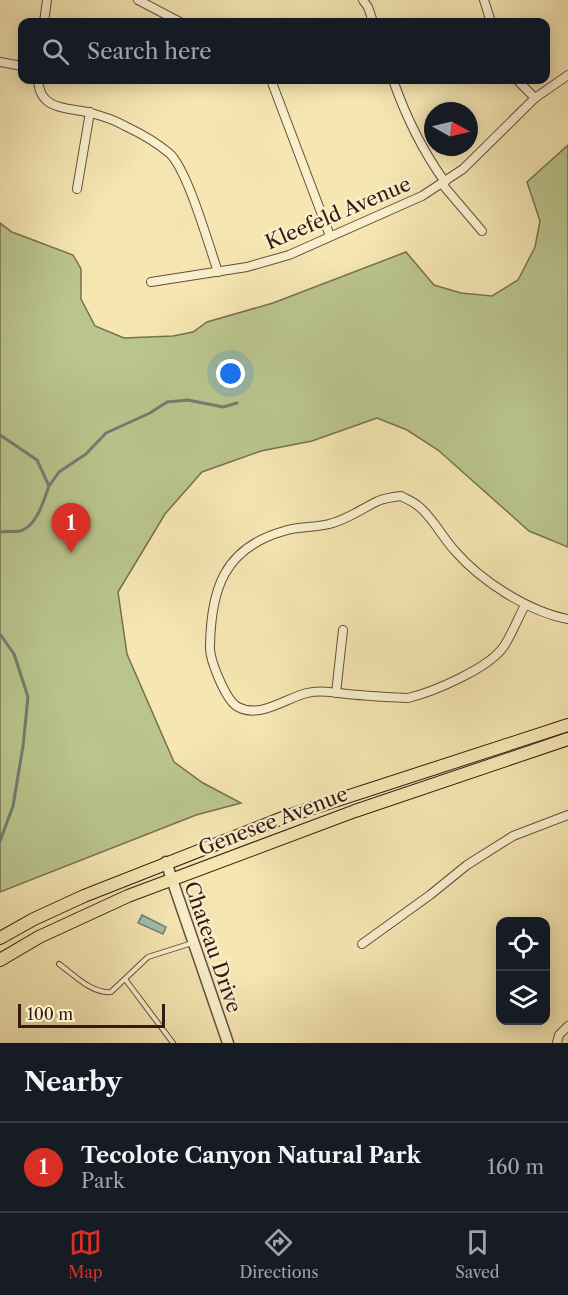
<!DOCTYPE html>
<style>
body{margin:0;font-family:"Libre Caslon Text",serif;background:#20242c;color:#f1f3f6}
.controls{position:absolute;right:18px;bottom:18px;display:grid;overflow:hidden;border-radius:12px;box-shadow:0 3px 15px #0003}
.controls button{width:54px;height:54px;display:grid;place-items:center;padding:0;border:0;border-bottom:2px solid #363941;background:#171b24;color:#f1f3f6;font:30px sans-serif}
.compass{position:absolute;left:424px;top:102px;width:54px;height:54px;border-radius:50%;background:#171b24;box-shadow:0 3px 15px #0003;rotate:98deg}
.scale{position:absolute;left:18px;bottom:15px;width:147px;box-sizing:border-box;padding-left:6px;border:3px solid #361b11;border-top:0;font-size:16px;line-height:21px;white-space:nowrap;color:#361b11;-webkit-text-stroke:4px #f8efcd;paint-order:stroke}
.you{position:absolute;left:231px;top:374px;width:21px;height:21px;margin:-15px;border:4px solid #fff;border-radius:50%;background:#1a73e8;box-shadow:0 0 0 9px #1a73e833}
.badge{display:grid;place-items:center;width:39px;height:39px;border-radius:50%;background:#d93025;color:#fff;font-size:20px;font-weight:700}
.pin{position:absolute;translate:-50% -50px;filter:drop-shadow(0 2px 3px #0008)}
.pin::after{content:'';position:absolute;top:32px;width:21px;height:18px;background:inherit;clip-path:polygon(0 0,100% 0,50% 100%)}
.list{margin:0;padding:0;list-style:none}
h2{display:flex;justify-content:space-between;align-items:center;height:78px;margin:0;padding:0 24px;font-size:26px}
h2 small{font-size:20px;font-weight:400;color:#9ea1a6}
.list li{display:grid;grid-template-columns:39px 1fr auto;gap:18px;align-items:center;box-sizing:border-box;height:90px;padding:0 24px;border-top:2px solid #363941}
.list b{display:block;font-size:22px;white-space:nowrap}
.list p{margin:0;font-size:20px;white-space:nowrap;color:#9ea1a6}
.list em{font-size:20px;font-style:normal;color:#9ea1a6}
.icon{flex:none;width:33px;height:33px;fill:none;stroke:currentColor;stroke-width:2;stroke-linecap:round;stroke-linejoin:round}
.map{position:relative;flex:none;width:568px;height:1043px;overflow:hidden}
.search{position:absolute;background:#171b24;box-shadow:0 3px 15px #0003;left:18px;right:18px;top:18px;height:66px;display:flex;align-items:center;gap:15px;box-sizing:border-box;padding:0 21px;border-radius:12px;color:#9ea1a6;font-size:22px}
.sheet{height:168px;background:#171b24}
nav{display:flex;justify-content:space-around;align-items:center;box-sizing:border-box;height:84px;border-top:2px solid #363941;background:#171b24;font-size:16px;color:#9ea1a6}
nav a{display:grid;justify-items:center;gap:3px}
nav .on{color:#d93025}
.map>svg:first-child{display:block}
.green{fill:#bac58d;stroke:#78704f;stroke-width:1.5}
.water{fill:#9cbfaf;stroke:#737d70;stroke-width:1.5}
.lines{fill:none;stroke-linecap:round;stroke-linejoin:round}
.stream{stroke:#737d70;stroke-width:3}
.service-casing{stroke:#664e39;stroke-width:6}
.minor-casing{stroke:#664e39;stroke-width:10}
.tertiary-casing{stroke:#664e39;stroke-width:13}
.primary-casing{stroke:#361b11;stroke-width:14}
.service{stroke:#f8efcd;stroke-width:4}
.minor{stroke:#f8efcd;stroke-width:8}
.tertiary{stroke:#f8efcd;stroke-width:10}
.primary{stroke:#f5e6b2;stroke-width:12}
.labels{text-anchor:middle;stroke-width:4.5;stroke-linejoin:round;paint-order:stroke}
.street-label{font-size:20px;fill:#361b11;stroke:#f8efcd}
</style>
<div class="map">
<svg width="568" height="1043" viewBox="0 0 568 1043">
<rect width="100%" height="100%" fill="#f5e6b2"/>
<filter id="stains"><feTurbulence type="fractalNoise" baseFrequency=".00333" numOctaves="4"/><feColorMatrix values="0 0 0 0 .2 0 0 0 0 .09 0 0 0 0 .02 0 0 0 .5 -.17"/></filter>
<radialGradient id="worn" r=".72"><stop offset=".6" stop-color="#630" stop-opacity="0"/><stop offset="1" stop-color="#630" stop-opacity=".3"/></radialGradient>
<path class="green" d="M568,145v402l-39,-16 -91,-81 -31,-20 -30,-12 -65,23 -51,10 -59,21 -37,42 -47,78 9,62 47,108 29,21 38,20 -45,12 -196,77v-669l12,9 61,23 8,14v30l14,27 29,12 49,-2 20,-4 14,-10 66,-19 133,-51 28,33 27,8 31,3 26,-16 17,-33 5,-26 -13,-39z"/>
<path class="water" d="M142,915l24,12 -3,7 -25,-11z"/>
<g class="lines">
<g class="stream">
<path d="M0,435l37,25 12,26c-5,13 -12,41 -29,45 -6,1 -14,0 -20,1"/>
<path d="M49,486l10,-14 27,-18 20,-21 44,-20 17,-11 21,-2 35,7 14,-4"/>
<path d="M0,634l14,20 14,43 -5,49 -10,60 -13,35"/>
</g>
<defs>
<g id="service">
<path d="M59,964c14,10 33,30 52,28l37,-35 44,-14"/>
<path d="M125,979l48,64"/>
</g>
<g id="minor">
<path d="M138,0l42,22"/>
<path d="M363,0l5,7 5,15"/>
<path d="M484,0l7,22"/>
<path d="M44,22l3,-22"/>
<path d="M0,62l22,4"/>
<path d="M38,80c2,32 31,27 53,33 11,3 24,7 34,13 15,7 31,16 44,27 18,15 40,93 49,119"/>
<path d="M271,80l59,156"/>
<path d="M393,80c13,37 29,70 52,102"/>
<path d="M517,80l18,18"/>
<path d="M442,184l40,47"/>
<path d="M77,189l13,-77"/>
<path d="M151,282l96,-15 42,-12 133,-59 41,-27 72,-71 33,-23"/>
<path d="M525,605c-7,13 -13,29 -21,41 -14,22 -71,46 -96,52 -23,-1 -46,-2 -69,-5 -11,-1 -20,-3 -32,0 -21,5 -47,26 -69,14 -12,-6 -29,-48 -28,-61 1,-57 14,-98 74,-115 14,-5 30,-3 45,-7 18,-4 32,-15 49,-23 7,-3 15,-4 23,-5 5,3 11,5 16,9 15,11 25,32 38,46 26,30 74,61 113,68"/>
<path d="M336,693l7,-63"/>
<path d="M362,944l68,-49 37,-30 46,-29 55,-21"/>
<path d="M557,1043l2,-8 9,-9"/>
</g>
<path id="tertiary" d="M166,862l62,181"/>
<g id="primary">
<path d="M0,938l34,-19 50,-23 201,-79 283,-92"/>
<path d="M0,960l39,-23 89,-41 227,-85 213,-72"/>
</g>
</defs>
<use href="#service" class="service-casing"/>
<use href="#minor" class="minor-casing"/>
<use href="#tertiary" class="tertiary-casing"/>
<use href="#primary" class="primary-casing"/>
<use href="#service" class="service"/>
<use href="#minor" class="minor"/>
<use href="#tertiary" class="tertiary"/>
<use href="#primary" class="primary"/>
</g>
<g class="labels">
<g class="street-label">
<text transform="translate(338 213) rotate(-23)" y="7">Kleefeld Avenue</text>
<text transform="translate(273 821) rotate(-21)" y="7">Genesee Avenue</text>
<text transform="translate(213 947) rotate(71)" y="7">Chateau Drive</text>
</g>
</g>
<rect width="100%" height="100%" filter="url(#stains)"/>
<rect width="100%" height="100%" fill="url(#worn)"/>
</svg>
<div class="controls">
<button><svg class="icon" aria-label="locate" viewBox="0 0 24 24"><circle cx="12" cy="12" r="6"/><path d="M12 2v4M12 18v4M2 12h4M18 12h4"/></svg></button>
<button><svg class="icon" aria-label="layers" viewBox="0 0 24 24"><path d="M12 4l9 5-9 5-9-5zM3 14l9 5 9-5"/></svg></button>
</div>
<svg class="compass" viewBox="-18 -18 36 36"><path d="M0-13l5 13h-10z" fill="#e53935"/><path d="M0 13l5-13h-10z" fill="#9ea1a6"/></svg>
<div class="scale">100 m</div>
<div class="you"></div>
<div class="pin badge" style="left:71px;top:553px">1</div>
<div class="search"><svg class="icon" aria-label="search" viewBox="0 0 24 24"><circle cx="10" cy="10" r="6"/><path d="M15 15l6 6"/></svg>Search here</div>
</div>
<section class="sheet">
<h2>Nearby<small></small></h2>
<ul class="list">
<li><span class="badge">1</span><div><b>Tecolote Canyon Natural Park</b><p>Park</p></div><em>160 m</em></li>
</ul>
</section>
<nav>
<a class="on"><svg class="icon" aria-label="map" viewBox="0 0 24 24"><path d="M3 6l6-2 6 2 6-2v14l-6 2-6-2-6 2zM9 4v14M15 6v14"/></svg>Map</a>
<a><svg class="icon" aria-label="directions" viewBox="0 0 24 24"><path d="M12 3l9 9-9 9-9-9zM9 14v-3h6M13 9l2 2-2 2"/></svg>Directions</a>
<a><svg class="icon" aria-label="saved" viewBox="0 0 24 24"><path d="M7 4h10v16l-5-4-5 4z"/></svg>Saved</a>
</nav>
